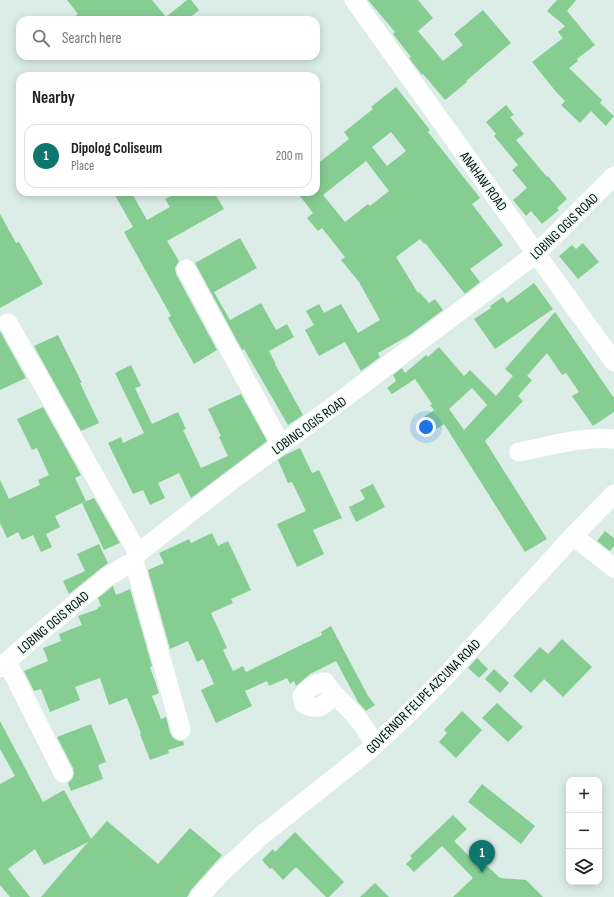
<!DOCTYPE html>
<meta charset="utf-8">
<style>
body{margin:0;font-family:"Sofia Sans Condensed",sans-serif;background:#f6f6f6;color:#222}
.controls{position:absolute;right:12px;bottom:12px;display:grid;overflow:hidden;border-radius:8px;box-shadow:0 2px 10px #0003}
.controls button{width:36px;height:36px;display:grid;place-items:center;padding:0;border:0;border-bottom:1px solid #e0e0e0;background:#fff;color:#222;font:20px sans-serif}
.you{position:absolute;left:426px;top:427px;width:14px;height:14px;margin:-10px;border:3px solid #fff;border-radius:50%;background:#1a73e8;box-shadow:0 0 0 6px #1a73e833}
.badge{display:grid;place-items:center;width:26px;height:26px;border-radius:50%;background:#0f766e;color:#fff;font-size:13px;font-weight:700}
.pin{position:absolute;translate:-50% -33px;filter:drop-shadow(0 1px 2px #0008)}
.pin::after{content:'';position:absolute;top:21px;width:14px;height:12px;background:inherit;clip-path:polygon(0 0,100% 0,50% 100%)}
.list{margin:0;padding:0;list-style:none}
h2{display:flex;justify-content:space-between;align-items:center;height:52px;margin:0;padding:0 16px;font-size:17px}
h2 small{font-size:13px;font-weight:400;color:#767676}
.list li{display:grid;grid-template-columns:26px 1fr auto;gap:12px;align-items:center;box-sizing:border-box;height:64px;margin:0 8px 8px;padding:0 8px;border:1px solid #e0e0e0;border-radius:12px}
.list b{display:block;font-size:15px;white-space:nowrap}
.list p{margin:0;font-size:13px;white-space:nowrap;color:#767676}
.list em{font-size:13px;font-style:normal;color:#767676}
.icon{flex:none;width:22px;height:22px;fill:none;stroke:currentColor;stroke-width:2;stroke-linecap:round;stroke-linejoin:round}
.map{position:relative;flex:none;width:614px;height:897px;overflow:hidden}
.search{position:absolute;background:#fff;box-shadow:0 2px 10px #0003;left:16px;top:16px;width:304px;height:44px;display:flex;align-items:center;gap:10px;box-sizing:border-box;padding:0 14px;border-radius:12px;color:#767676;font-size:15px}
.panel{position:absolute;background:#fff;box-shadow:0 2px 10px #0003;left:16px;top:72px;width:304px;height:124px;border-radius:12px}
.map>svg:first-child{display:block}
.building{fill:#86cd92;fill-rule:evenodd}
.lines{fill:none;stroke-linecap:round;stroke-linejoin:round}
.minor{stroke:#fff;stroke-width:19}
.labels{text-anchor:middle;stroke-width:3;stroke-linejoin:round;paint-order:stroke}
.street-label{font-size:14px;fill:#080d0b;stroke:#eafaf6}
</style>
<div class="map">
<svg width="614" height="897" viewBox="0 0 614 897">
<rect width="100%" height="100%" fill="#dcede8"/>
<g class="building">
<path d="M67,0h85l14,17 21,-17h4l8,10 -12,10h-117l8,-6z"/>
<path d="M368,0h50l15,18 -15,13 25,30 20,-16 -9,-11 29,-24 28,33 -45,38 1,1 -22,18 -22,-26 -1,1 -13,-17 2,-1 -18,-23 2,-2z"/>
<path d="M557,0h19l-9,11 28,34 -18,14 1,2 -9,7 33,32 -2,3 14,13 -8,10 -15,-15 -11,12 -19,-18 4,-4 -8,-8 -25,-31 31,-24 -5,-6 7,-6 -18,-15z"/>
<path d="M396,87l34,43 -2,2 52,66 -8,6 31,41 -33,24 10,13 -15,12 -40,-51 -1,1 -4,-5 -24,18 22,36 1,-1 10,11 6,-4 8,11 -35,26 -30,17 2,4 -19,14 -16,-29 -26,14 -14,-26 9,-5 -8,-14 13,-7 5,9 17,-9 17,29 22,-13 -21,-38 -18,-22 4,-3 -23,-29 -4,3 -11,-13 6,-5 -16,-21h19v-27l33,-26 -5,-7 29,-23 -2,-2zM391,132l15,19 -19,15 -15,-19zM366,161l23,30 -19,15 -2,-2 -23,18 -22,-27z"/>
<path d="M506,105l8,10 -4,2 14,17 -8,6 31,37 1,-1 19,23 -10,9 2,2 -17,14 -11,-13 -5,5 -13,-16 14,-12 -15,-18 6,-5 -24,-29 2,-2 -10,-12z"/>
<path d="M113,192h18l16,28 23,-13 -5,-8 13,-7h36l10,17 -57,32 12,20 -4,7 1,6 41,76 -23,14 -26,-46 3,-2 -47,-84 9,-5z"/>
<path d="M0,214l16,29 3,-1 24,42 -43,24z"/>
<path d="M240,238l17,30 -43,24 16,28 31,-17 15,27 11,-6 7,13 -25,14 7,13h-1l28,51 -15,10 -44,-76 -2,1 -47,-87z"/>
<path d="M583,243l16,19 -21,17 -19,-23 13,-11 4,4z"/>
<path d="M534,283l19,26 -58,40 -21,-30 17,-11 -1,-2 13,-9 4,6z"/>
<path d="M555,312l59,86v14l-21,14 -21,-30 7,-4 -13,-19 -4,2 -15,-22 -20,23 5,4 -14,16 5,5 -38,40 62,98 -22,13 -81,-128 -14,9 -9,-14 13,-9 -4,-5 2,-1 -17,-25 -23,15 -5,-6 9,-7 -3,-6 9,-7 3,5 21,-18 2,2 11,-10 25,29 6,-6 26,26 17,-20 -8,-7zM472,388l15,17 -23,25 -15,-21z"/>
<path d="M0,331l26,47 -26,12z"/>
<path d="M58,335l24,48h-2l19,40 -18,8 -47,-85z"/>
<path d="M131,365l10,21 -6,2 17,36 26,-12 8,17 -3,1 18,38 27,-12 -9,-19 2,-1 -13,-27 33,-15 26,47 -76,57 -12,-25 -21,10 7,15 -15,7 -7,-15 -10,4 -25,-51 13,-6 2,6 21,-10 -29,-60z"/>
<path d="M43,407l38,68 -6,3 11,23 -31,15 5,11 -14,7 6,13 -11,5 -8,-17 -11,5 -4,-8 -11,6 -7,-15v-43l9,19 31,-14 -2,-5 11,-5 -12,-27 -5,2 -15,-31z"/>
<path d="M300,448l12,25 7,-3 23,48 -29,12 11,24 -27,13 -20,-43 29,-13 -14,-29 -4,1 -10,-23 7,-5z"/>
<path d="M373,484l12,23 -29,15 -7,-15 16,-8 -5,-9z"/>
<path d="M94,498l26,45 -16,7 -22,-47z"/>
<path d="M605,531l9,7v8l-4,5 -13,-10z"/>
<path d="M212,533l6,13 10,-5 23,49 -20,9 2,4 -22,10 16,35 -4,2 10,21 10,-5 3,6 76,-37 -1,-3 10,-6 37,70 7,9 -9,6 -8,-9 -22,-41 -26,13 -14,12 -2,-5 -4,3 -3,-6 -18,8 -2,-5 -22,10 7,15 -36,17 -15,-33 13,-6 -11,-25 -6,3 -9,-21 -18,8 -22,-79 16,-7 -5,-10 30,-14 2,4z"/>
<path d="M99,544l9,19 -8,6 -31,25 -6,-13 22,-10 -8,-17z"/>
<path d="M113,586l3,9 14,-6 22,77 -2,1 9,26 -7,3 9,23 5,-2 4,16 3,5 5,3h5l1,4 -16,5 1,3 -19,7 -10,-26 1,-1 -14,-35 -18,7 -9,-27 -25,9 5,13 -30,12 -9,-23 -7,2 -10,-20 24,-10 -5,-13 18,-7 -2,-7 23,-9 -4,-9 20,-7v-2l3,-1 -3,-8z"/>
<path d="M562,639l30,28 -29,30 -19,-18 -13,14 -18,-17 27,-29 8,7z"/>
<path d="M477,658l11,11 -9,9 -11,-10z"/>
<path d="M494,669l15,14 -9,10 -15,-14z"/>
<path d="M497,703l26,24 -15,15 -26,-24z"/>
<path d="M462,711l20,19 -26,28 -17,-16 8,-9 -3,-3z"/>
<path d="M0,721l43,81 21,-12 27,49 16,-18 51,43 32,-36 32,27 -31,35 -4,7h-146l47,-55 -44,23 -9,-16 -27,20 22,28h-20l-10,-12v-101l15,-8 -15,-27z"/>
<path d="M91,724l15,38 -8,3 5,14 -32,12 -3,-8 4,-4 2,-5 -1,-6 -16,-31z"/>
<path d="M482,784l53,42 -14,18 -53,-42z"/>
<path d="M453,815l14,14 -13,12 28,28 4,-4 14,13 26,2 17,17h-90l20,-19 -31,-32 -28,26 -8,-8 6,-6 -2,-2z"/>
<path d="M295,832l49,50 -15,15h-3l-30,-30 -13,13 -11,-12 -2,1 -8,-9 11,-11 2,3z"/>
<path d="M375,883l14,14h-29z"/>
</g>
<g class="lines">
<g class="minor">
<path d="M354,0l260,362"/>
<path d="M186,269l95,176"/>
<path d="M8,323l130,230"/>
<path d="M519,452c32,-6 63,-16 95,-13"/>
<path d="M573,536l41,32"/>
<path d="M134,561l47,169"/>
<path d="M7,662l56,111"/>
<path d="M0,668l37,-33 70,-58 27,-16 4,-8 97,-75 96,-70 206,-155 77,-77"/>
<path d="M333,693c-7,13 -15,18 -29,11l-2,-8c6,-8 13,-13 23,-14l8,11 22,22 21,29"/>
<path d="M199,897l21,-23 41,-38 106,-84 37,-34 39,-39 130,-143 41,-42"/>
</g>
</g>
<g class="labels">
<g class="street-label">
<text transform="translate(484 181) rotate(54)" y="5">ANAHAW ROAD</text>
<text transform="translate(564 226) rotate(-44)" y="5">LOBING OGIS ROAD</text>
<text transform="translate(309 425) rotate(-36)" y="5">LOBING OGIS ROAD</text>
<text transform="translate(53 622) rotate(-40)" y="5">LOBING OGIS ROAD</text>
<text transform="translate(423 696) rotate(-45)" y="5">GOVERNOR FELIPE AZCUNA ROAD</text>
</g>
</g>
</svg>
<div class="controls">
<button>+</button>
<button>−</button>
<button><svg class="icon" aria-label="layers" viewBox="0 0 24 24"><path d="M12 4l9 5-9 5-9-5zM3 14l9 5 9-5"/></svg></button>
</div>
<div class="you"></div>
<div class="pin badge" style="left:482px;top:873px">1</div>
<div class="search"><svg class="icon" aria-label="search" viewBox="0 0 24 24"><circle cx="10" cy="10" r="6"/><path d="M15 15l6 6"/></svg>Search here</div>
<section class="panel">
<h2>Nearby<small></small></h2>
<ul class="list">
<li><span class="badge">1</span><div><b>Dipolog Coliseum</b><p>Place</p></div><em>200 m</em></li>
</ul>
</section>
</div>
